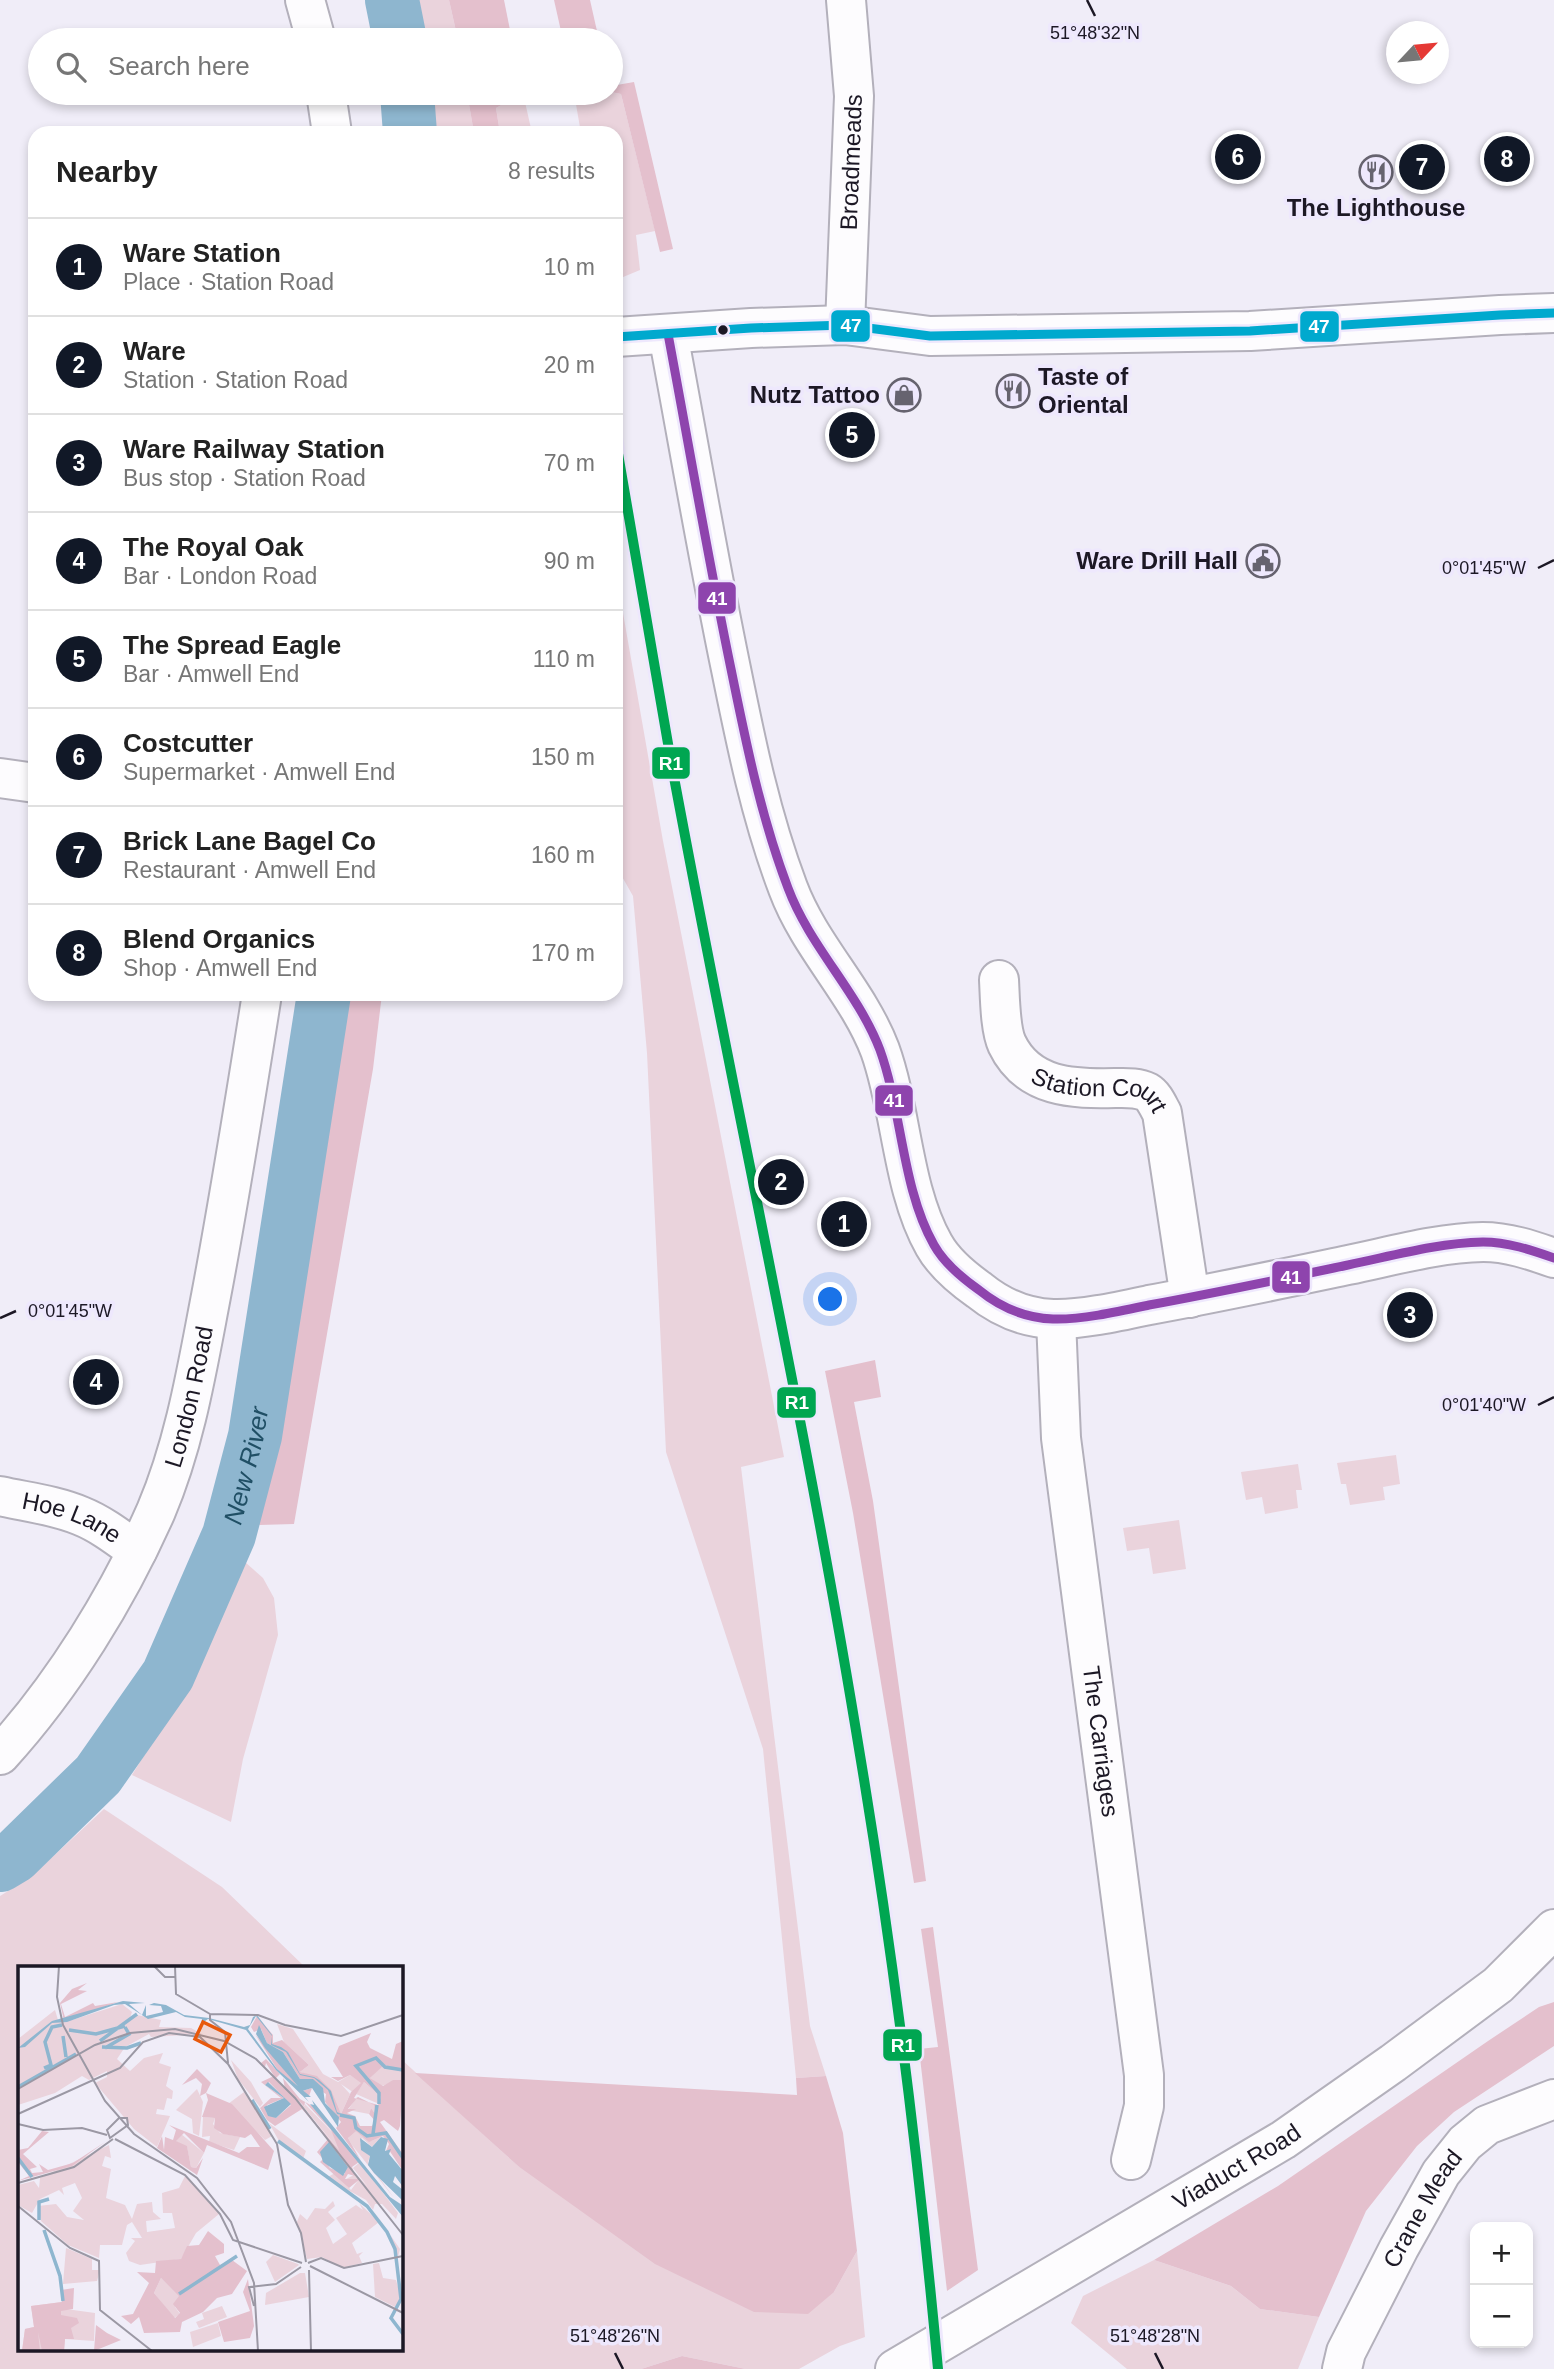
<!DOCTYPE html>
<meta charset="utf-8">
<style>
body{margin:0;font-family:Helvetica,sans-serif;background:#f6f6f6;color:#222}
.controls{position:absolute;right:21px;bottom:21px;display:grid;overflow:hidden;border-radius:14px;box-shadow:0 4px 10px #0003}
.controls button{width:63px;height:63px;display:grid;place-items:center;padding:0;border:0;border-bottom:2px solid #e0e0e0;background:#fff;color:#222;font:35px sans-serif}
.compass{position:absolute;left:1386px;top:21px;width:63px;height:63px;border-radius:50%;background:#fff;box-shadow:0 4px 10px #0003;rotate:64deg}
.you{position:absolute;left:831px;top:1300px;width:24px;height:24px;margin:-18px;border:5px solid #fff;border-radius:50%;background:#1a73e8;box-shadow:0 0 0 10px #1a73e833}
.badge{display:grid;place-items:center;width:46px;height:46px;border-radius:50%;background:#111827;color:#fff;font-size:23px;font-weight:700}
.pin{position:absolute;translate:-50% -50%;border:4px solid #fff;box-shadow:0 2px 7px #0006}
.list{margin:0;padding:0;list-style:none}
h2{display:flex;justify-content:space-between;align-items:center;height:91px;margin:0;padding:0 28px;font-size:30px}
h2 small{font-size:23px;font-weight:400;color:#767676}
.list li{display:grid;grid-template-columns:46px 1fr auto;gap:21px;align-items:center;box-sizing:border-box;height:98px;padding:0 28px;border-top:2px solid #e0e0e0}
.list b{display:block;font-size:26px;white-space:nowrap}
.list p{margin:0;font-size:23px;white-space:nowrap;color:#767676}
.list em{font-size:23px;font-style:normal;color:#767676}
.icon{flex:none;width:38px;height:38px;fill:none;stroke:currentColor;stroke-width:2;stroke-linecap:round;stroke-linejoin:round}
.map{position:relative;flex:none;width:1554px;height:2369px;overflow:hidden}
.search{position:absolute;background:#fff;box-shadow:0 4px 10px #0003;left:28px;top:28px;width:595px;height:77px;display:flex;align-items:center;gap:18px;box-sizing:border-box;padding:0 24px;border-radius:38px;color:#767676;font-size:26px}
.panel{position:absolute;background:#fff;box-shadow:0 4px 10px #0003;left:28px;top:126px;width:595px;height:875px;border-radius:21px}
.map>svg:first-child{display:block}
.green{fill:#ead3dc}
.forest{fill:#e4c0cd}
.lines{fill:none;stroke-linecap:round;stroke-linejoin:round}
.canal{stroke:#8eb6cf;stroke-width:54}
.minor-casing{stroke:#b3b0bb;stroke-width:42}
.major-casing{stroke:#b3b0bb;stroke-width:42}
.minor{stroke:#fdfcfe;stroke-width:38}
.major{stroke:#fdfcfe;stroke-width:38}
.bus-1-casing{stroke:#eee8fd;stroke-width:14}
.bus-2-casing{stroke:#eee8fd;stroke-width:14}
.bus-1{stroke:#8e44ad;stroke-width:9}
.bus-2{stroke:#00a9ce;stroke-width:9}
.rail-1-casing{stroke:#eee8fd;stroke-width:16}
.rail-1{stroke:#00a651;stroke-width:10}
.ticks{fill:none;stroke:#1c1825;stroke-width:2.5}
.bus-dot{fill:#1c1825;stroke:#eee8fd;stroke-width:2.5}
.labels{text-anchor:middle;stroke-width:7;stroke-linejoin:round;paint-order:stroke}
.street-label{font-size:24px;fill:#1c1825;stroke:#eee8fd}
.poi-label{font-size:24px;font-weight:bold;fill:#1c1825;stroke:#eee8fd;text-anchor:end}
.water-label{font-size:26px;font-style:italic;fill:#204f65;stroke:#eee8fd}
.inset-river{fill:none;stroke:#8eb6cf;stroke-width:3.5}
.inset-road{fill:none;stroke:#9b98a4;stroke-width:2}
.view{fill:#e8590c;fill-opacity:0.15;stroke:#e8590c;stroke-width:3.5}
.inset-edge{fill:none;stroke:#1c1825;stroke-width:3.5}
.ticks-label{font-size:18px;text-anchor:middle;fill:#1c1825;stroke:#eee8fd;stroke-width:7;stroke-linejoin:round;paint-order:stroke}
.line-badge{stroke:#eee8fd;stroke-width:2.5}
.badge-label{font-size:19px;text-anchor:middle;font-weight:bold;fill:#fff}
</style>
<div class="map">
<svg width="1554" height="2369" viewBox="0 0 1554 2369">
<rect width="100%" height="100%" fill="#f0edf8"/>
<g class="green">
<path d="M419,0h30l9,40h-32z"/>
<path d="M611,92l10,2 34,137 -19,4 4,35 -24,10v-147h-35l-7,-40z"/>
<path d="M432,93h35l7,40h-38z"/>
<path d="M523,93l9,40h-32l-4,-25z"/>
<path d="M616,573l47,268 121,616 -43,10 69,559 16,50 -30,2 -33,-329 -97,-297 -19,-399 -14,-157 -17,-30z"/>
<path d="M1396,1455l4,29 -17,3 2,13 -35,5 -4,-21h-5l-4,-21z"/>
<path d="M1298,1464l4,26h-6l2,18 -33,6 -3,-17 -16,3 -5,-28z"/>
<path d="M1179,1520l7,49 -33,5 -4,-26 -22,3 -4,-23z"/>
<path d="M245,1562l18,16 11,20 4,37 -35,124 -12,63 -99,-47 54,-88z"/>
<path d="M104,1809l118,78 84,81h-287v382h382v-291l117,107 316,126 23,-41 8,86 -25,9 -41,23h-53l-64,-13 -41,13h-641v-473l31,-19z"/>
<path d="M1154,2260l77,26 29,23 59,8 -21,52h-171l-56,-46 12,-27z"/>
</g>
<g class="forest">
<path d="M449,0h55l8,40h-54z"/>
<path d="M554,0h36l9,40h-36z"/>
<path d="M634,82l39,167 -13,3 -39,-158 -10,-2v-6z"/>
<path d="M467,93h56l-27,15 4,25h-26z"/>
<path d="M345,994h37l-9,75 -79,455 -35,1 18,-86z"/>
<path d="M875,1360l6,37 -27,5 19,99 53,380 -12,2 -61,-370 -28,-142z"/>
<path d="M933,1927l45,343 -31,21 -28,-242 19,-2 -17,-118z"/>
<path d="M1554,2002v44l-100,66 -37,34 -51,65 -47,106 -59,-8 -29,-23 -77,-26 124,-74 210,-145 51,-34z"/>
<path d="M415,2073l382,22 -1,-17 30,-2 17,57 14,118 -23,41 -26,22 -54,-2 -99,-48 -137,-98z"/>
<path d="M682,2356l64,13h-105z"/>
</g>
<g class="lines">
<g class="canal">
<path d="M392,0l8,40"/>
<path d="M407,93l3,40"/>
<path id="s1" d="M0,1865l15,-9 83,-81 70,-100 61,-140 26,-99 69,-442"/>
</g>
<defs>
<g id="minor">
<path id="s2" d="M845,325l9,-229 -8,-96"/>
<path d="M668,334c21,112 40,224 63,335 15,74 30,148 57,219 22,59 70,104 92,162 22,61 22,139 54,195 10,18 28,33 45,45 21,17 47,28 74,29 28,1 68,-8 96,-14 66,-12 132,-26 199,-40 44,-9 89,-22 135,-23 25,0 48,8 71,16"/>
<path d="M616,337l135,-9 94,-3 85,11 320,-5 250,-16 54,-2"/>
<path d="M0,778l35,5"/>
<path id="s3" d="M999,980c1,17 1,49 8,64 21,44 66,45 108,44 10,0 22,-1 32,4 7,4 11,14 15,21l28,185"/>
<path id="s4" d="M1056,1320l5,118 83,637v31l-13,54"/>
<path id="s5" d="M0,1496c27,6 55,9 81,20 20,8 38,22 56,35"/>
<path id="s6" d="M1342,2369l4,-17 53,-104 42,-75 24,-30 22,-18 67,-26"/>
</g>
<g id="major">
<path d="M305,0l11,40"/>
<path d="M326,93l6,40"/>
<path id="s7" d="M0,1755c63,-69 118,-158 156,-244 29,-68 41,-142 55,-215 19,-100 35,-201 51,-302"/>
<path id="s8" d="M895,2369l388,-229 110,-77 105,-78 56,-56"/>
</g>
</defs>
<use href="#minor" class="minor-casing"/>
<use href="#major" class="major-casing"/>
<use href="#minor" class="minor"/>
<use href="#major" class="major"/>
<defs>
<path id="bus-1" d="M668,334c21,112 40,224 63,335 15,74 30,148 57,219 22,59 70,104 92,162 22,61 22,139 54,195 10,18 28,33 45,45 21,17 47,28 74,29 28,1 68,-8 96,-14 66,-12 132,-26 199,-40 44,-9 89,-22 135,-23 25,0 48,8 71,16"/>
<path id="bus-2" d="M616,337l135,-9 94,-3 85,11 320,-5 250,-16 54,-2"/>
</defs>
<use href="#bus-1" class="bus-1-casing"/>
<use href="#bus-2" class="bus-2-casing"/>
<use href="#bus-1" class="bus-1"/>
<use href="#bus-2" class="bus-2"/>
<defs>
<path id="rail-1" d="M616,442c19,106 36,213 55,319 61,332 135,661 189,994 34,204 59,408 78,614"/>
</defs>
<use href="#rail-1" class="rail-1-casing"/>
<use href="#rail-1" class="rail-1"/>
</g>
<path class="ticks" d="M1087,0l8,16M1538,568l16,-8M0,1318l16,-7M1538,1405l16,-8M615,2353l8,16M1155,2353l8,16"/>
<defs>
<symbol id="restaurant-ring" viewBox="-11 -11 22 22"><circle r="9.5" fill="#eee8fd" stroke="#66636f" stroke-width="1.5"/><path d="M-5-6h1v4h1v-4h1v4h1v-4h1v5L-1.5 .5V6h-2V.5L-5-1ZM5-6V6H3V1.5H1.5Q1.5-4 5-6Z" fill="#66636f"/></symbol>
<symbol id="shop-ring" viewBox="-11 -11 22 22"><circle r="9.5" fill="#eee8fd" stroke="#66636f" stroke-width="1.5"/><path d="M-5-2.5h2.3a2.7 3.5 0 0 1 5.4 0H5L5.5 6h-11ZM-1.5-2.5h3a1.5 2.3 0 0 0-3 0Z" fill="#66636f"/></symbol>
<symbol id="civic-ring" viewBox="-11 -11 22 22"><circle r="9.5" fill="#eee8fd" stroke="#66636f" stroke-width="1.5"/><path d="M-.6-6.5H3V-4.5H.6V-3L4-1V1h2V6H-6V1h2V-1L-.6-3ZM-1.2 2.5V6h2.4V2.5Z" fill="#66636f"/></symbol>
</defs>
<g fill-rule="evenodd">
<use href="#restaurant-ring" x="1357" y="153" width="38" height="38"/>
<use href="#restaurant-ring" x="994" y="372" width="38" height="38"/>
<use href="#shop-ring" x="885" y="376" width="38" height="38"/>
<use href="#civic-ring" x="1244" y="542" width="38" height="38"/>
</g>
<circle class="bus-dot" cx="723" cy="330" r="6"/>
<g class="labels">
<g class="street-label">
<text dy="8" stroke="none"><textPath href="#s2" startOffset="163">Broadmeads</textPath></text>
<text dy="8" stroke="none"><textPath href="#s3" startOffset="175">Station Court</textPath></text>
<text dy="8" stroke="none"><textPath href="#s7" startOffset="410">London Road</textPath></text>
<text dy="8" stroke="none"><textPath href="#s5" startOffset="75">Hoe Lane</textPath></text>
<text dy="8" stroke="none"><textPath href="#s4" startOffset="424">The Carriages</textPath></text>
<text dy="8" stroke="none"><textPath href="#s8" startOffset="397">Viaduct Road</textPath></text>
<text dy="8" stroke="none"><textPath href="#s6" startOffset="180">Crane Mead</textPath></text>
</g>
<g class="poi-label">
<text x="1376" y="216" text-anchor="middle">The Lighthouse</text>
<text x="1038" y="385" text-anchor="start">Taste of<tspan x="1038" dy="28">Oriental</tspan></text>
<text x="880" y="403">Nutz Tattoo</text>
<text x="1238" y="569">Ware Drill Hall</text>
</g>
<g class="water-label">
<text dy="9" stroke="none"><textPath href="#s1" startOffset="480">New River</textPath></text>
</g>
</g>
<g transform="translate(18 1966)">
<rect width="385" height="385" fill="#f0edf8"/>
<path d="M104,38l10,8 -3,9 8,-6 24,5 -2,7 32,1 11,6 -51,3 -2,-3 -24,13 -8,12 13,12 14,-13 19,-5 -4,10 12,4 -5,19 7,5 -1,8 -5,-1 -3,12 -7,-1 -1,5 14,2 -13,31 -23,-18 -39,-46 12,-6v-6l-18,9 -7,-4 -27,17 -37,12v-66l37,-29 3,10h14zM259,58l16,5 30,45 15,8 12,-7 12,8 -8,10 -13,-9 9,10 -9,20 -22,-36 -19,-6 9,-7 -25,-23zM363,93l1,6 21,5v10l-22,6 -11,-8 11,-12 -15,13 -5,-9zM213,94l20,22 12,21 -3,4 -22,-28zM346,116l17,15 -2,7 -23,-10zM179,123l6,13 -4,34 -6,-3 -1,-14 -16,-9zM226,126l28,44 -7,4 -37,-36zM339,131l18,8 1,10 -5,-7 -2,6 -21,-4zM285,136l35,36 1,12 -38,-46 4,2zM185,151l12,1 -2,6 7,9 20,4 -6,13 -25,-8 1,-6 -8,1zM327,151l26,24 10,-4 -9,10 -10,-9 -2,5 10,13 -2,6 26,36 -42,-53 -4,-7 6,-8 -11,-4zM251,157l37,28 -3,8 -24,-18zM162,167l24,20 -8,15 -5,-1 -4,-20 -12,-6zM91,179l2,13 -6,-2 -3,10 9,3 -5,29 19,7 7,14 5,-15 15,-2 1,10 8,7 -15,2 1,11 28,-4 -3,-15h-9l-1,-20 17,-5 6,-12 34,38 -23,19 -15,26 -41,6 -11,-4 -3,-8 9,-12 -4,-3h11l-10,-16 -5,3 -5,20h-22l-1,13 -31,-13 -27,-24 -3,-15 18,-2 11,13 17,3 -11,-9 9,-13 -7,-15 -13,5 2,7 -5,-5 -19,9 -8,14 -14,-8v-20l16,-4 5,7 1,-10zM342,196l38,51 -2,6 -14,-15h-7l-2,6 27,39 -2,8 -8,-23 -24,-34 -40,-22 9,-5 16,17 8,-11h-13l10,-5 12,13 -15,-19zM315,235l2,5 -7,6 7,8 -9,8 7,16 14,-10 -11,-16 20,-13 7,5 -4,-7 20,19 -27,21 5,11 6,-2 -4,4 3,7 -20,5 -20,-11 -15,2 -10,-37 3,-8 7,6 8,-12 10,1zM48,282l26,11v11h8l-3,11 -34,3zM255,289l25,9 1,1 -24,17 -9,-20zM361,297l4,15 13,2 5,18 -6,9 -20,-10 -2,-33zM282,307h5l4,24 -44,8 1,-12zM143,312l19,18 -5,11 5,7 -6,4 -20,-25zM44,336l4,7 29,4 -1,28 -29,-2 -1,12h-42l3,-22 9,-2 -3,-21zM204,340l5,11 -28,11 -3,-6 8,-3 -2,-6zM200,357l3,13 -28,11 -3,-15z" fill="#ead3dc"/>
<path d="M69,17l-9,7 9,1 -26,13 4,13 28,-14 2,3 23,-4 -54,19 -4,-18 12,-14zM239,50l16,19v8l9,-3 27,25 -9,7 17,4 14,14 10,24 10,-22 10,-9 -11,-8 -12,6 -7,-4h12l-10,-16 6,-15 32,-13 -4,9 3,6 22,11 4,-15 7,-3v29l-19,-5 -14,13 13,8 10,-6h10l-3,46 -2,5 -14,-11 -4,2 23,32v17l-14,-21 -3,1 3,-7 -6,-8 -14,6 -13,-11 -8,7 13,23 -25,-33 5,-6 -16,-20 1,-8 -26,-15 -17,-27 -16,-9 -6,-14 -7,3 -3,-5zM346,116l17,15 -3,8 -24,-7zM340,131l16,8 2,10 -5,-7 -2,6 6,7 -3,5h-12l-5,-10 -8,-3 9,-4h-8zM237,68l47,57 10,-3 -3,8 -8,-2 -24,-25zM248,93l14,15 -5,5 10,10 -2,-11 17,21 12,7 47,56 -7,5 3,9 -7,-2 -3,5h15l-11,9 -29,-26 3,-3 -6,-7 11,-13 -26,-30 -27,17 -8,-6 -7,-12 11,-10h10l-20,-16 13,-6 -8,-13 -1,4 -4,-4zM251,116l22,23 -15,13 -10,-6 1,-7 17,-7 -19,-13zM272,127l14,13 1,-4 26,28 8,20zM309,179l12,10 6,19 -15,-6 -9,-13zM179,103l14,14 -5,10 26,11 42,47 -6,19 -61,-25 -3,8 -20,-20 -8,8 11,5 4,21 5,1 7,-10 -6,17 -40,-27 5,-12 2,14 1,-13 8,3 3,-10 -7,-5 70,28 8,-6h13l-9,-13 -6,4 -22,-4 -9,-6 1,-10 -13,-1 6,-17 -2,-7 -6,3 2,-12 -6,-6 -14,7zM24,165l7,1 -26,22 14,13 -7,2 2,4 11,-1 -4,-8 9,6 25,-7 32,-21 -33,24 -54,15 11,-5 -11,-14v-12l10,-2zM190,265l16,13v9l-9,3 5,9 12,-5 15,11 -15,23 -15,4 -14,14 -21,10 -2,10 -36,1 -5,-16 -8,7 -10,-8 12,-2 16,-31 -12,-11 18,1 1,-12 25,-2 6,-13 12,-1zM143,312l18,18 -6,8 7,9 -5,5 -21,-25zM230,313l6,47 -4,12 -26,4 -6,-20 32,-11 -7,-19zM56,322l-1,21 -12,2v4l16,3 2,5 -8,5 3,11h-9l-1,12h-22l-4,-19 2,19h-18l3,-22 9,-2 -3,-21 31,-4 -1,-12zM78,359l11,8 14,7 -27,11z" fill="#e4c0cd" fill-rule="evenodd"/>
<path d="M105,35l22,2 -16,1 13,11 4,-10v11l17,-4 -2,-6 -12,-1 5,-2 12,2 18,10 25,3 35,9 6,-2 3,-8 4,-2 15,20v9l9,3 7,5 12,22 14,3 5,3 12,11 6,21 9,4 -9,-2 -9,-24 -14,-12 -14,-3 -14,-23 -15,-7 1,-9 -16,-20 -8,13 29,40 34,28h-6l4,5 -33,-32 -30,-40 -38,-11 -7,5 1,-5 -17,-2 -9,-5 -28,7 -23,-15 -11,1 -47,17 -15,1 -27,24 -7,1 34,-27zM241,59l8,18 16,9 17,27h13l10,9 2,15 14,14 -1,10 -26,-39 -10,3 -37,-43 -9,-14zM250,116l23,22 -15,14 -8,-2 -4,-9 20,-9 -19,-13zM294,134l78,97 12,8 1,12 -93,-113 4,1zM363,171l7,2 -3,12 6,-2 -2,5 14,17v16l-8,-11 -2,6 10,8v11l-29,-28 -6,-8 2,-9 -9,-6 -1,-12 12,9zM311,176l19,25 -5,9 -20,-14 -3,-10z" fill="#8eb6cf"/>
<path class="inset-river" d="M51,64l27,4 29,-8M45,70l3,21M82,75l37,-27M84,81l25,1 14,-5M87,82l24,-14 -4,-7M26,102l7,-3 -6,-23 7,-15 10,-2M0,121l58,-33M234,134l18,29M361,138v-11l-23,-27 20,-8 9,9 18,3M322,149l14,3 2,10 11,8 19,-3 17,25M355,168l4,-29M260,175l89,65 20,26 8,17 6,50 -10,19 12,16M0,192l14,19M21,254v-18l10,-3M26,264l16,46 3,25M161,328l58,-38"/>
<path class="inset-road" d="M41,0l-2,31 6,28 42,76 29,33 63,44 34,44 23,61 4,68M136,0l11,11h10M157,0l1,28 34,20M192,48l48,1 27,10 56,11 62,-21M192,48v6l15,12 3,31M0,123l77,-44 35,-12 45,-4 49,12 32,18 39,39 108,137M0,148l102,-46 23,-26 26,-9 31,4 28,27 49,80 11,61 13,28 5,29M101,152h8l1,7 -18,13 -3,-8zM0,158l25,6 39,-2 25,7M97,173l70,36 35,39 13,26 69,23M0,217l56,-16 39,-28M0,240l52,42 29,13 1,49 52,41M290,297l13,-5 23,10 59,-12M292,300l93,47M291,304l2,81M236,340l-5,-19 27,-3 25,-17"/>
<path class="view" d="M185,56l27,13 -9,17 -26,-13z"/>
<rect width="385" height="385" class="inset-edge"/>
</g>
<g class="ticks-label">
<text x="1095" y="39">51°48'32"N</text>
<text x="1484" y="574">0°01'45"W</text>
<text x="70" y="1317">0°01'45"W</text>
<text x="1484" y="1411">0°01'40"W</text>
<text x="615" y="2342">51°48'26"N</text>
<text x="1155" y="2342">51°48'28"N</text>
</g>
<g class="line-badge">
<rect x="830" y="309" width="41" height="34" rx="7" fill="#00a9ce"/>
<rect x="1299" y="310" width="41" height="33" rx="7" fill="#00a9ce"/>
<rect x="697" y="581" width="40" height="34" rx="7" fill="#8e44ad"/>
<rect x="651" y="746" width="40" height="34" rx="7" fill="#00a651"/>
<rect x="874" y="1084" width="40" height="33" rx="7" fill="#8e44ad"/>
<rect x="1271" y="1260" width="40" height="34" rx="7" fill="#8e44ad"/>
<rect x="776" y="1386" width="41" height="33" rx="7" fill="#00a651"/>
<rect x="882" y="2028" width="41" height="34" rx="7" fill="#00a651"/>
</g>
<g class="badge-label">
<text x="851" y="332">47</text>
<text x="1319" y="333">47</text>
<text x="717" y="605">41</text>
<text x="671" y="770">R1</text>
<text x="894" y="1107">41</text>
<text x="1291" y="1284">41</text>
<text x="797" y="1409">R1</text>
<text x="903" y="2052">R1</text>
</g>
</svg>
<div class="controls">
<button>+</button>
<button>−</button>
</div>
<svg class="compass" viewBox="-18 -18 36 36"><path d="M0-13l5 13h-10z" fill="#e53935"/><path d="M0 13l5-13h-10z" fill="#767676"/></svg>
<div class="you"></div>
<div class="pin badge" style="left:844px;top:1224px">1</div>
<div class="pin badge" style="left:781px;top:1182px">2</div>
<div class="pin badge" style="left:1410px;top:1315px">3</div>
<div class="pin badge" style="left:96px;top:1382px">4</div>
<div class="pin badge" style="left:852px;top:435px">5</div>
<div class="pin badge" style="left:1238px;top:157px">6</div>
<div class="pin badge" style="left:1422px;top:167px">7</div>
<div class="pin badge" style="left:1507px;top:159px">8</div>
<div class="search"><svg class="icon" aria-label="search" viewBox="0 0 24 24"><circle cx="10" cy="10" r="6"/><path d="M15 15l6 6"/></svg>Search here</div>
<section class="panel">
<h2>Nearby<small>8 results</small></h2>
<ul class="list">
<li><span class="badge">1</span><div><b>Ware Station</b><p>Place · Station Road</p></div><em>10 m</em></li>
<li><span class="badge">2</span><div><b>Ware</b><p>Station · Station Road</p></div><em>20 m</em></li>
<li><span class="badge">3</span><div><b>Ware Railway Station</b><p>Bus stop · Station Road</p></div><em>70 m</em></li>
<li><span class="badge">4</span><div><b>The Royal Oak</b><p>Bar · London Road</p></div><em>90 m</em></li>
<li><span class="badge">5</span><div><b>The Spread Eagle</b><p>Bar · Amwell End</p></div><em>110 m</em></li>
<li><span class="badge">6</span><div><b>Costcutter</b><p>Supermarket · Amwell End</p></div><em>150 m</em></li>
<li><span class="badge">7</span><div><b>Brick Lane Bagel Co</b><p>Restaurant · Amwell End</p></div><em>160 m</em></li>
<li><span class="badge">8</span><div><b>Blend Organics</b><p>Shop · Amwell End</p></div><em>170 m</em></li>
</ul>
</section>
</div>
